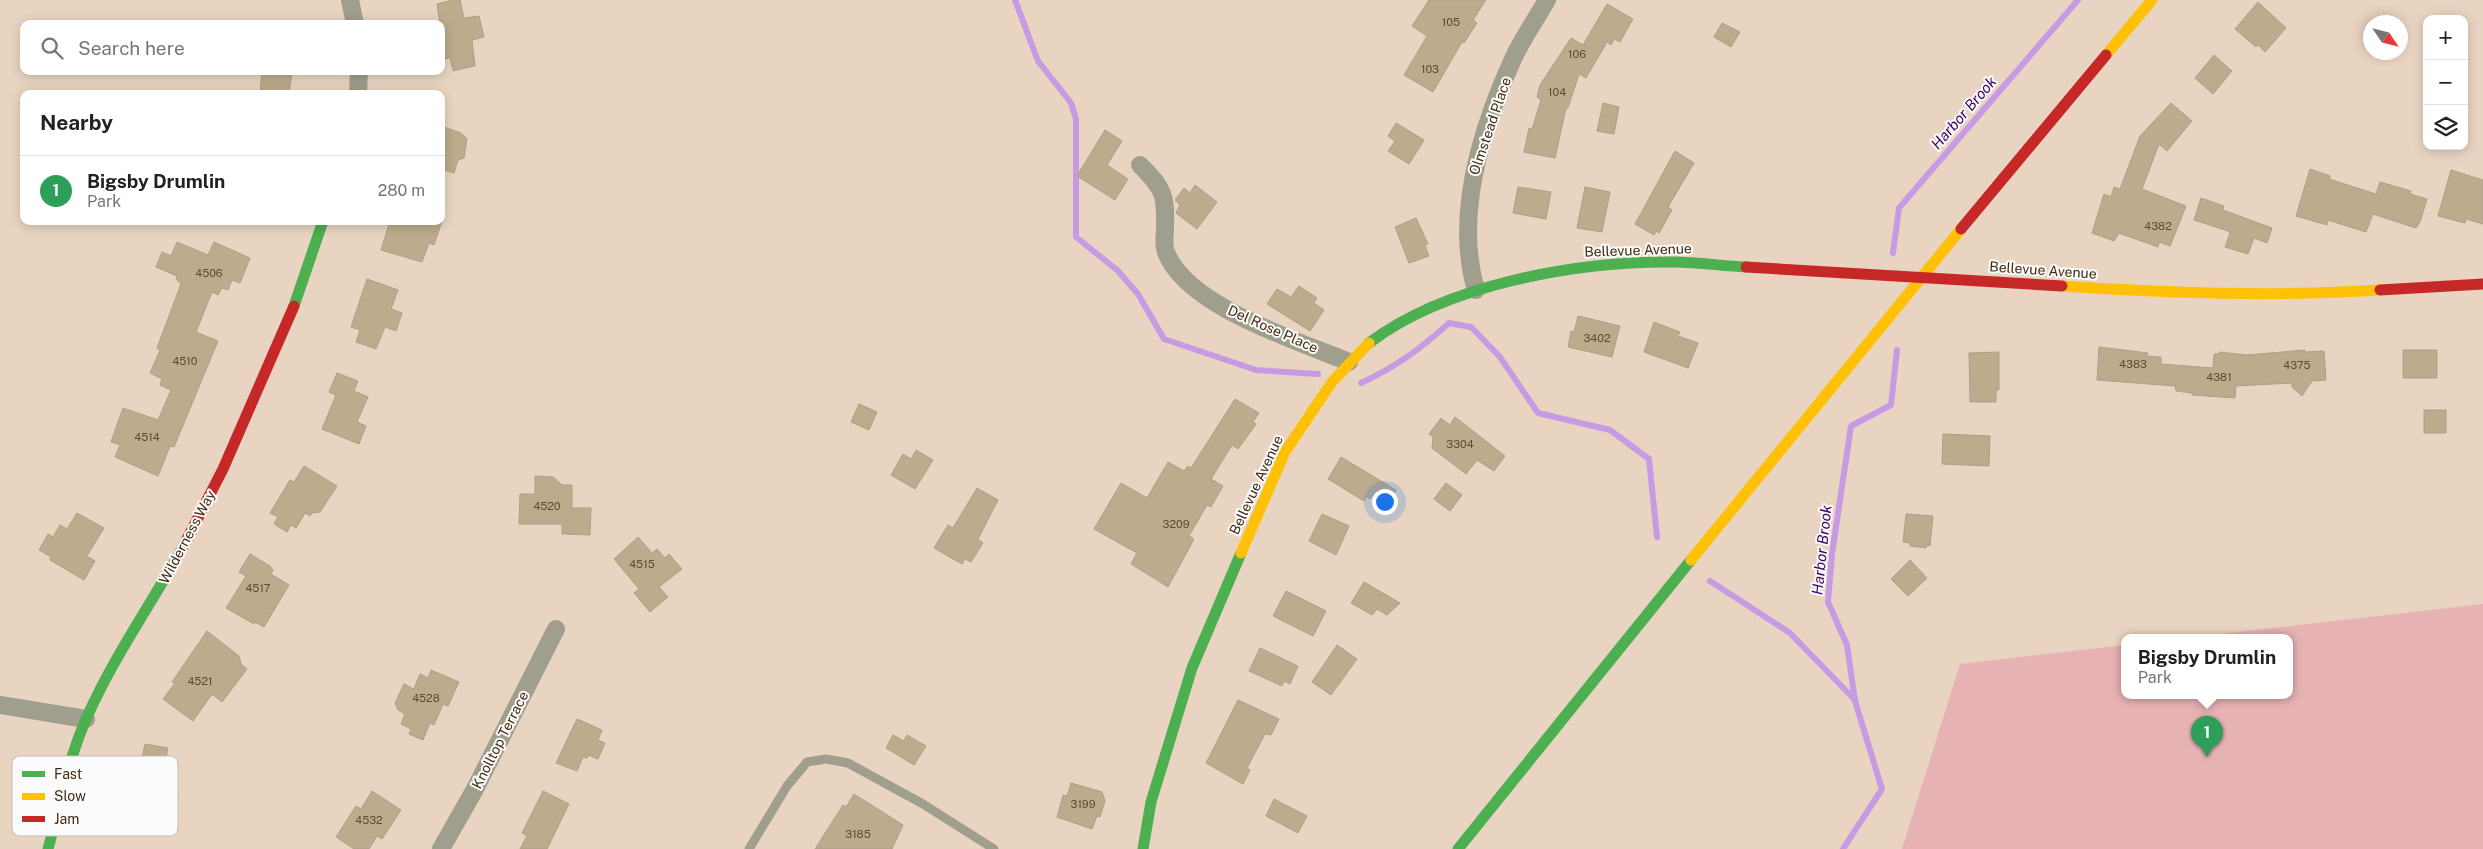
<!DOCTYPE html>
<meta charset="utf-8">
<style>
body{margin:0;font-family:"Public Sans",sans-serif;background:#f2f2f2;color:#202124}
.controls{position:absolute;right:15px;top:15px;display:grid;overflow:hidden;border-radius:10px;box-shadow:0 2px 12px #0003}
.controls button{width:45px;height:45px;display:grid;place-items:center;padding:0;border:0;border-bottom:1px solid #e0e0e0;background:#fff;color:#202124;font:25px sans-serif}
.compass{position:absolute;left:2363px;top:15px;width:45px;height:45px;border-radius:50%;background:#fff;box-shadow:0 2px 12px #0003;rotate:125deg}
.you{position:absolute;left:1384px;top:501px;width:18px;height:18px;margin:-12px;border:4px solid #fff;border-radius:50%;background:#1a73e8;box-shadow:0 0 0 8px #1a73e833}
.badge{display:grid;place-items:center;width:32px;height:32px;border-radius:50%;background:#0b8043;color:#fff;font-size:16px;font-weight:700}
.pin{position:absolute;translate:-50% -41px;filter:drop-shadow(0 1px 2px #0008)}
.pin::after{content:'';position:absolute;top:26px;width:18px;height:15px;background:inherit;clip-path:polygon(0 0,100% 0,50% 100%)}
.popup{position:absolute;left:2121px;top:634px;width:172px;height:65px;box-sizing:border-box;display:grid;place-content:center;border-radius:10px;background:#fff;filter:drop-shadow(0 1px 4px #0005);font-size:16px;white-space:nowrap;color:#757577}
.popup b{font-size:19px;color:#202124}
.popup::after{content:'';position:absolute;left:50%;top:100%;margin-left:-10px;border:10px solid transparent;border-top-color:#fff}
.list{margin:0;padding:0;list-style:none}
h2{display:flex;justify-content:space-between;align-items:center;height:65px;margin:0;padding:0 20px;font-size:21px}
h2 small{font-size:16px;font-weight:400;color:#757577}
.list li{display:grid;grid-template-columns:32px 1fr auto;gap:15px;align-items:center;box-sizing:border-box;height:70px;padding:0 20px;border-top:1px solid #e0e0e0}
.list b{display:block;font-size:19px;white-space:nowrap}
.list p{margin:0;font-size:16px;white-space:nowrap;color:#757577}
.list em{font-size:16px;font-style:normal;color:#757577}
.icon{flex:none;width:28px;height:28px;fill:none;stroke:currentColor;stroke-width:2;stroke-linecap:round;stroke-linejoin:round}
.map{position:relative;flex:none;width:2483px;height:849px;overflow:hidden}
.search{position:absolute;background:#fff;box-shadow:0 2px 12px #0003;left:20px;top:20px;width:425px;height:55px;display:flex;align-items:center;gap:12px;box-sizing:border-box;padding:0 18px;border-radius:10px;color:#757577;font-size:19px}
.panel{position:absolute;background:#fff;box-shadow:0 2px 12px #0003;left:20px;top:90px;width:425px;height:135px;border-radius:10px}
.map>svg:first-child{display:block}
.green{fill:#e7b2b4}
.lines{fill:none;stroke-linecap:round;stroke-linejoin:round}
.stream{stroke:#c69be3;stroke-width:6}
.building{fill:#bdab8d;stroke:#ae9f88}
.lane{stroke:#a09f8d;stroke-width:9}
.street{stroke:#a09f8d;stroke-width:18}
.fast{stroke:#4caf50;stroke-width:11}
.slow{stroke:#ffc107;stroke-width:11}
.jam{stroke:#c62828;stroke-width:11}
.labels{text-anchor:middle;stroke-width:4;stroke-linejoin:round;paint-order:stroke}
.number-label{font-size:11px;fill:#604a30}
.street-label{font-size:14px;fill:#412a11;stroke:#fbfbfb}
.water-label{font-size:15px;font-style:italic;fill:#3f0068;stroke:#fbfbfb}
.key{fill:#fbfbfb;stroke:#c3bcb5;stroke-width:1}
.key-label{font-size:14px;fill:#412a11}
</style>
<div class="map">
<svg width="2483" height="849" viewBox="0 0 2483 849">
<rect width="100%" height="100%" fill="#e8d4c1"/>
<path class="green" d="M2483,604v245h-581l58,-185 164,-19v51h166v-58h-104z"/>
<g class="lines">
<g class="stream">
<path d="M1015,0l23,61 33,42 5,16v118l41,33 21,24 26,45 92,31 62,4"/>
<path d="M1893,253l6,-45 179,-208"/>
<path d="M1361,383c36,-17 58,-33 88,-60l22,4 29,30 38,56 72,17 39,29 8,78"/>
<path d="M1710,581l80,52 65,67"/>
<path d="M1843,849l39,-60 -27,-88 -8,-56 -19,-43 4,-48 19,-128 40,-21 6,-55"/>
</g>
</g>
<g class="building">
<path d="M453,0h7l4,18 15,-2 5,21 -12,3 3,26 -22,5 -3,-13 -5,1 -8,-55z"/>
<path d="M1429,0h57l-13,20 4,3 -13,20 -2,-1 -29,50 -29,-17 23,-39 -15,-10z"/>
<path d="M2258,2l28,26 -21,24 -7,-7 -2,2 -21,-18z"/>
<path d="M1607,4l26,15 -13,23 -6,-3 -3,6 -4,-3 -21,36 -7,-4 -11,34h-2l-11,50 -31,-6 5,-24 3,1 9,-29 -4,-3 3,-12 31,-47 12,7z"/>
<path d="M1722,23l18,9 -9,15 -17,-10z"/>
<path d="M2214,55l18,16 -19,23 -18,-16z"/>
<path d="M262,71h30l-3,23h-29z"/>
<path d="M1603,103l16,4 -5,27 -17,-3z"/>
<path d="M2171,103l21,18 -25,30 -8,-7 -17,45 44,17 -16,40 -11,-4 -1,5 -39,-14 -5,8 -22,-8 12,-39 7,3 3,-10 6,2 20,-53z"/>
<path d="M1396,123l28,17 -15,24 -21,-13 7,-10 -7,-5z"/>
<path d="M441,126l20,7 6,6 -3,19 -6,2 -4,13 -13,-4z"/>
<path d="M1105,130l17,11 -15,24 21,14 -13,21 -38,-24z"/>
<path d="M1675,151l19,12 -26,44 4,3 -13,23 -3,-2 -2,4 -19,-11z"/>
<path d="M2310,169l20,7 -1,3 47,15 4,-12 31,9 -1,3 17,5 -7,23 -4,6 -43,-14 -7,18 -38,-12 -1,5 -31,-9z"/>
<path d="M2451,170l32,10v44l-17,-5 -1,4 -27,-7z"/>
<path d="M1195,185l22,17 -20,27 -21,-16 4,-8 -5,-5 9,-12 6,5z"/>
<path d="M1518,187l33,5 -5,27 -33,-6z"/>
<path d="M1585,187l25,5 -8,40 -25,-4z"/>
<path d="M2201,198l23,8 -1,4 49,18 -5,15 -13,-5 -6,16 -23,-7 5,-14 -2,-2 -34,-11z"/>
<path d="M1416,218l12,26 -3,1 4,11 -20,7 -14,-36z"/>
<path d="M390,221h52l-8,24 -5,-2 -7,19 -41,-12z"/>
<path d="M177,242l31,13 6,-13 36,16 -10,25 -8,-3 -4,10 -6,-2 -4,7 -6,-3 -16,40 22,9 -44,106 -4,-1 -12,30 -43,-19 5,-12 -9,-3 12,-34 35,12 13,-30 -11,-5 2,-6 -12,-6 10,-23 -3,-2 24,-64 -5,-5 1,-3 -21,-9 6,-15 9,4z"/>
<path d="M367,279l31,11 -7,19 11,4 -6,18 -11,-4 -9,22 -20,-7 4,-12 -9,-3z"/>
<path d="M1299,286l18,12 -3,5 10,7 -14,21 -43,-27 10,-15 14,8z"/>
<path d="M1578,316l42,10 -8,31 -44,-10 3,-16 3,1z"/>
<path d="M1654,322l26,10 -2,4 20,7 -10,25 -44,-16z"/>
<path d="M2099,347l49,6 -1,3 14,1v7l52,4 1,-14h5v-2l28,3 58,-5v2l19,-1 2,29 -14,1 -10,15 -10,-9v-4l-56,3 -1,12 -43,-3v-2l-16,-2 -1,-5 -78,-6z"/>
<rect x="2403" y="350" width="34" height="28"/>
<path d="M1999,352v38h-3v12h-26l-1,-49z"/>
<path d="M337,373l21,8 -4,10 14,6 -11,25 9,4 -7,18 -37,-15 14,-34 -7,-3z"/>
<path d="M1235,399l24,14 -6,9 3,2 -18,25 -6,-4 -21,34 12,7 -12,21 -4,-2 -18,31 5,3 -26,48 -37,-23 6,-11 -43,-24 27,-46 26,15 21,-36 16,9 4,-5 3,2z"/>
<path d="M859,404l18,8 -8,18 -18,-8z"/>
<rect x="2424" y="410" width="22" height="23"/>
<path d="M1455,417l50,39 -11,15 -17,-11 -11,14 -34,-26 1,-11 -4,-3 12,-16 9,7z"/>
<path d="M1943,434l47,2 -1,30 -47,-2z"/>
<path d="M916,450l17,10 -18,29 -24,-14 12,-21 8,5z"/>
<path d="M1341,457l55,33 -8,15 -15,-10 -3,4 -4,-3 -2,5 -36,-22z"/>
<path d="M304,466l33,20 -17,26 -8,1 -2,3 -5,-3 -9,15 -5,-3 -4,7 -13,-8 4,-7 -8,-4 20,-33 4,2z"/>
<path d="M535,476l18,1 9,8h10v23h19l-1,27 -28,-1v-10h-43l1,-30h15z"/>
<path d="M1446,483l16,12 -12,16 -16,-12z"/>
<path d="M977,488l21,12 -20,39 5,4 -12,19 -6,-3 -3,5 -28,-16 14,-23 5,3z"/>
<path d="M77,513l27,15 -17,28 8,5 -11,19 -34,-20 1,-3 -12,-7 9,-16 5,3 7,-12 7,4z"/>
<path d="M1322,514l27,12 -13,29 -27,-14z"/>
<path d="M1906,514l27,2 -3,30 -3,-1 -1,3 -16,-2v-3l-7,-1z"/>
<path d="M638,537l14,16 5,-4 8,9 4,-4 13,15 -23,18 9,10 -18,15 -16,-19 5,-4 -25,-30z"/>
<path d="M250,554l20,12 3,4 -2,4 18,11 -25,42 -9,-5 -1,2 -28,-16 20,-32 -7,-4z"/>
<path d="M1910,560l17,18 -19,18 -17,-17z"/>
<path d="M1364,582l36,21 -13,12 -10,-6 -5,6 -21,-12z"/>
<path d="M1286,591l40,20 -13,25 -40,-20z"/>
<path d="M207,631l32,25 2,8 6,5 -25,33 -10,-8 -19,27 -30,-22 12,-16 -3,-1z"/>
<path d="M1337,645l20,14 -26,36 -19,-13z"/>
<path d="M1260,648l38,18 -8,18 -6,-3 -2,5 -33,-15z"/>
<path d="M431,670l28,12 -11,24 -5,-2 -9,21 -4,-2 -7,17 -14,-6 2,-5 -10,-5 4,-10 -7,-4 -3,-7 9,-19 10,5 6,-15 8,4z"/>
<path d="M1238,700l41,19 -8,16 -6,-1 -18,34 3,2 -7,14 -37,-21z"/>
<path d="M577,719l25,11 -4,10 7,3 -7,16 -10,-4 -1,3 -4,-1 -6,14 -21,-8z"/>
<path d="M893,735l11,6 3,-6 19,11 -12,19 -28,-17z"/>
<path d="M145,744l23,4 -4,20 11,3 -1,8 3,1 -3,17 4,1 -4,18 -43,-7 3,-13 -3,-1 6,-33 4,1z"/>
<path d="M1071,783l31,9 3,9 -5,16 -3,-1 -5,13 -35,-12 6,-22 4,1z"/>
<path d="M372,791l29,19 -19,29 -5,-3 -8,13h-15l-18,-12 20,-31 5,3z"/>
<path d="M543,791l26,13 -1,2 -21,43h-27l7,-13 -5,-3z"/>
<path d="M854,794l49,31 -11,24h-77l28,-44 3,2z"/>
<path d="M1274,799l33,17 -9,17 -32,-17z"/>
</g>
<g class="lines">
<path class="lane" d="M749,849l38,-63 20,-24 19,-3 22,4 75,41 71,45"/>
<g class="street">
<path d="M350,0l5,24"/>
<path d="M358,94l1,-23"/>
<path d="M1140,165c24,24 26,30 25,64 0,7 -2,16 1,23 20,54 132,89 183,110"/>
<path d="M1476,290c-22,-75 5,-161 37,-231 9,-20 23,-40 34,-59"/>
<path d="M0,705l86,14"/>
<path d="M441,849l34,-60 81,-160"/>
</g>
<g class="fast">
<path d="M294,306l29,-85"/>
<path d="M1369,343c78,-59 209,-82 305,-81 24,0 48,4 72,5"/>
<path d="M48,849c12,-44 20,-90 39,-132 26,-59 64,-113 96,-170"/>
<path d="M1143,849l8,-47 41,-134 49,-115"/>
<path d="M1458,849l233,-289"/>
</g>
<g class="slow">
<path d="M2106,55l46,-55"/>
<path d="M2062,286c107,7 210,11 318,4"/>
<path d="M1241,553l44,-101 47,-70 37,-39"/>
<path d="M1691,560l270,-331"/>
</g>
<g class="jam">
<path d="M1961,229l145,-174"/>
<path d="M1746,267l316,19"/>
<path d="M2380,290l103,-6"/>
<path d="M183,547l40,-78 71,-163"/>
</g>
</g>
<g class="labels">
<g class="number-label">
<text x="1451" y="26">105</text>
<text x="1577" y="58">106</text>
<text x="1430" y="73">103</text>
<text x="1557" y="96">104</text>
<text x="2158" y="230">4382</text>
<text x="209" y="277">4506</text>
<text x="1597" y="342">3402</text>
<text x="185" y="365">4510</text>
<text x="2133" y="368">4383</text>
<text x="2297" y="369">4375</text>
<text x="2219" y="381">4381</text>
<text x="147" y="441">4514</text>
<text x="1460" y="448">3304</text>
<text x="547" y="510">4520</text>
<text x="1176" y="528">3209</text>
<text x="642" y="568">4515</text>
<text x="258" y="592">4517</text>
<text x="200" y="685">4521</text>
<text x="426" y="702">4528</text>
<text x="1083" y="808">3199</text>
<text x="369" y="824">4532</text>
<text x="858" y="838">3185</text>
</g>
<g class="street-label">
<text transform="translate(1490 126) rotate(-71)" y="5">Olmstead Place</text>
<text transform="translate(1638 250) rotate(-2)" y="5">Bellevue Avenue</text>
<text transform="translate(2043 270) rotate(4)" y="5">Bellevue Avenue</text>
<text transform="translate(1273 329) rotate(24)" y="5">Del Rose Place</text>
<text transform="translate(1256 485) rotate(-65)" y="5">Bellevue Avenue</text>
<text transform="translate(187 537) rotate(-62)" y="5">Wilderness Way</text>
<text transform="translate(500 740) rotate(-63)" y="5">Knolltop Terrace</text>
</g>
<g class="water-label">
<text transform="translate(1964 113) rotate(-49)" y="5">Harbor Brook</text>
<text transform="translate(1822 550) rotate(-84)" y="5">Harbor Brook</text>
</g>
</g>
<rect x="12" y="756" width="166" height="80" rx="8" class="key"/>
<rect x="22" y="771" width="23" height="6" fill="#4caf50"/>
<rect x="22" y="793" width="23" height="7" fill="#ffc107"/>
<rect x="22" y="816" width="23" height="6" fill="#c62828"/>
<g class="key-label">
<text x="54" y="779">Fast</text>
<text x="54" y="801">Slow</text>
<text x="54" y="824">Jam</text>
</g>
</svg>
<div class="controls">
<button>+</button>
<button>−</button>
<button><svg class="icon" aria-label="layers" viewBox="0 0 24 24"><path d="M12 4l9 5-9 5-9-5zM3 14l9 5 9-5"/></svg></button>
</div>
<svg class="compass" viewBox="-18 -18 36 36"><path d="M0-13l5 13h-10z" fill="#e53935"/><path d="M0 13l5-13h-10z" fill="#757577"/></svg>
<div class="you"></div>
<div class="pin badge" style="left:2207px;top:757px;background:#2e9e5b">1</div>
<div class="popup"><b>Bigsby Drumlin</b>Park</div>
<div class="search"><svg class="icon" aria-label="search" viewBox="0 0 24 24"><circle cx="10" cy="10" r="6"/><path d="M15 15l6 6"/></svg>Search here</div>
<section class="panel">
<h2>Nearby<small></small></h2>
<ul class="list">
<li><span class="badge" style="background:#2e9e5b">1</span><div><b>Bigsby Drumlin</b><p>Park</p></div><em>280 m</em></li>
</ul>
</section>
</div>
